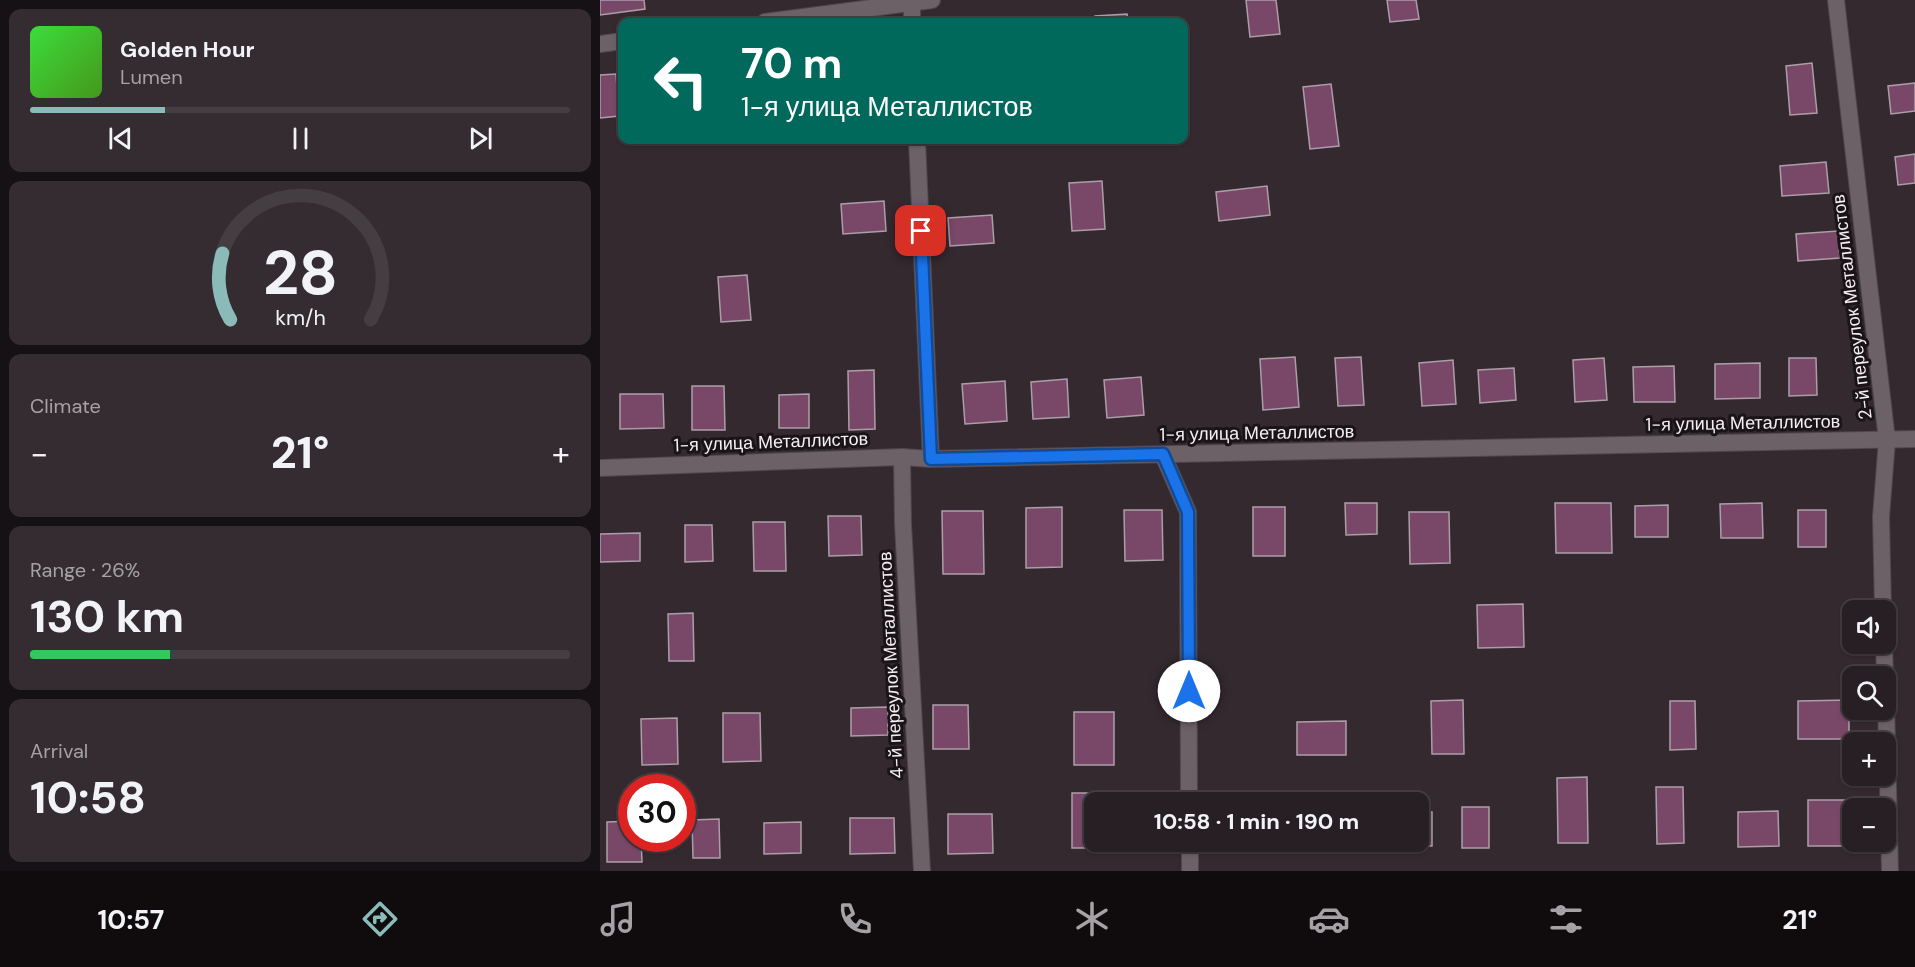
<!DOCTYPE html>
<html lang="en">
<head>
<meta charset="utf-8">
<style>
	:root { --surface:#281f24; --page:#342c31; --text:#f1f3f6; --muted:#a5a2a6; --line:#443d41; --accent:#8bbbb9 }
	body { margin:0; font-family:"DM Sans",sans-serif; background:var(--page); color:var(--text); height:100vh; display:flex; flex-direction:column; font-size:22px; white-space:nowrap }
	* { box-sizing:border-box; margin:0 }
	p { font-size:20px; color:var(--muted) }
	.icon { flex:none; width:33px; height:33px; fill:none; stroke:currentColor; stroke-width:2; stroke-linecap:round; stroke-linejoin:round }
	.map { position:relative; flex:1; overflow:hidden }
	.details { display:flex; flex-direction:column; gap:9px; padding:9px; background:#161114; width:600px }
	.details>* { flex:none }
	.hud { position:absolute; left:18px; top:18px; width:570px; height:126px; border-radius:12px; box-shadow:0 2px 4px #0004,0 0 0 2px var(--line); background:#00695c; color:#fff; overflow:hidden }
	.buttons { position:absolute; left:1242px; top:600px; display:grid; gap:12px }
	.buttons a { display:grid; place-items:center; width:54px; height:54px; border-radius:12px; background:var(--surface); box-shadow:0 2px 4px #0004,0 0 0 2px var(--line); font-size:30px }
	.speed { position:absolute; left:18px; top:774px; display:flex; gap:12px; font-size:30px; font-weight:700; text-align:center }
	.speed>* { display:grid; place-content:center; width:78px; height:78px; border-radius:50%; background:var(--surface); box-shadow:0 2px 4px #0004,0 0 0 2px var(--line); line-height:1 }
	.speed .limit { border:9px solid #d22; background:#fff; color:#111 }
	.pin { position:absolute; display:grid; place-items:center; width:51px; height:51px; color:#fff; margin:-26px; border-radius:12px; box-shadow:0 3px 9px #0006 }
	.me { position:absolute; width:66px; margin:-33px; rotate:0deg; stroke-linejoin:round; filter:drop-shadow(0 0 4px #0008) }
	.turn { display:flex; align-items:center; gap:21px; height:126px; padding:0 24px; font-size:27px }
	.turn .icon { width:78px; height:78px; stroke-width:2.5 }
	.turn b { display:block; font-size:42px; line-height:51px }
	.big { font-size:45px; font-weight:700; line-height:1.1 }
	.details .card { flex:1; display:flex; flex-direction:column; justify-content:center; gap:9px; min-width:0; padding:0 21px; border-radius:12px; background:var(--page) }
	.details .dial { align-items:center; gap:0 }
	.dial svg { height:156px; overflow:visible; fill:none; stroke:var(--line); stroke-width:7; stroke-linecap:round; text-anchor:middle }
	.dial text { fill:var(--text); stroke:none }
	.song { display:flex; align-items:center; gap:18px }
	.cover { width:72px; height:72px; border-radius:9px; background:linear-gradient(135deg,hsl(120 70% 55%),hsl(100 70% 35%)) }
	.played { height:6px; border-radius:3px; background:linear-gradient(90deg,var(--accent) 25%,var(--line) 25%) }
	.keys { display:flex; justify-content:space-around; direction:ltr }
	.heat { display:flex; justify-content:space-between; align-items:center; font-size:33px; direction:ltr }
	.charge { height:9px; border-radius:4px; background:linear-gradient(90deg,#34c759 26%,var(--line) 0) }
	.trip { position:absolute; left:484px; top:792px; width:345px; height:60px; border-radius:12px; background:var(--surface); box-shadow:0 2px 4px #0004,0 0 0 2px var(--line); font-weight:700; line-height:60px; text-align:center }
	.tabs { display:flex; height:96px; justify-content:space-around; align-items:center; background:#100c0e; color:var(--muted) }
	.tabs .icon { width:42px; height:42px }
	.tabs .selected { color:var(--accent) }
	.tabs b { font-size:27px; color:var(--text) }
	main { display:flex; flex:1; min-height:0 }
	.map>svg:first-child { display:block }
</style>
</head>
<body>
<main>
<section class="details">
<div class="card">
<div class="song"><i class="cover"></i><div><b>Golden Hour</b><p>Lumen</p></div></div>
<div class="played"></div>
<div class="keys"><svg class="icon" aria-label="previous" viewBox="0 0 24 24"><path d="M18 5L8 12l10 7zM5 5v14"/></svg><svg class="icon" aria-label="pause" viewBox="0 0 24 24"><path d="M8 5v14M16 5v14"/></svg><svg class="icon" aria-label="next" viewBox="0 0 24 24"><path d="M6 5l10 7-10 7zM19 5v14"/></svg></div>
</div>
<div class="card dial"><svg viewBox="0 0 100 80">
<path d="M14 69A42 42 0 1 1 86 69"/>
<path d="M14 69A42 42 0 0 1 10 35" stroke="#8bbbb9"/>
<text x="50" y="56" font-size="32" font-weight="700">28</text>
<text x="50" y="72" font-size="11">km/h</text>
</svg></div>
<div class="card"><p>Climate</p>
<div class="heat"><a>−</a><b class="big">21°</b><a>+</a></div>
</div>
<div class="card"><p>Range · 26%</p><b class="big">130 km</b><div class="charge"></div></div>
<div class="card"><p>Arrival</p><b class="big">10:58</b></div>
</section>
<div class="map">
<svg width="1315" height="871" viewBox="0 0 1315 871">
	<rect width="100%" height="100%" fill="#352930"/>
	<g fill="#794768" stroke="#ac9ea7" stroke-width="1.5">
		<polygon points="0,0 44,0 45,9 0,15"/>
		<polygon points="646,0 676,0 680,34 650,37"/>
		<polygon points="787,0 816,0 819,19 790,22"/>
		<polygon points="527,14 528,22 495,22 495,16"/>
		<polygon points="1212,63 1217,113 1190,115 1186,66"/>
		<polygon points="16,74 19,116 0,118 0,75"/>
		<polygon points="1315,83 1315,111 1291,114 1288,86"/>
		<polygon points="731,84 739,146 710,149 703,87"/>
		<polygon points="1315,154 1315,183 1298,185 1295,157"/>
		<polygon points="1226,162 1229,193 1182,196 1180,166"/>
		<polygon points="502,181 505,229 472,231 469,183"/>
		<polygon points="667,186 670,215 619,221 616,192"/>
		<polygon points="284,201 286,231 243,234 241,204"/>
		<polygon points="392,215 394,243 350,246 348,218"/>
		<polygon points="1238,231 1240,258 1198,261 1196,234"/>
		<polygon points="147,275 151,320 121,322 118,277"/>
		<polygon points="695,357 699,407 663,410 660,359"/>
		<polygon points="761,357 764,405 738,406 735,358"/>
		<polygon points="1004,358 1007,400 975,402 973,360"/>
		<polygon points="1189,358 1216,358 1217,395 1189,396"/>
		<polygon points="853,360 856,404 822,406 819,363"/>
		<polygon points="1160,363 1160,398 1115,399 1115,364"/>
		<polygon points="1074,366 1075,402 1034,402 1033,367"/>
		<polygon points="914,368 916,400 880,403 878,370"/>
		<polygon points="274,370 275,429 249,430 248,371"/>
		<polygon points="541,377 544,415 507,418 504,380"/>
		<polygon points="467,379 469,417 433,419 431,382"/>
		<polygon points="405,381 407,421 365,424 362,384"/>
		<polygon points="92,386 124,386 125,430 92,430"/>
		<polygon points="20,394 63,394 64,428 20,429"/>
		<polygon points="209,394 209,428 179,428 179,395"/>
		<polygon points="745,503 777,503 777,534 746,535"/>
		<polygon points="955,503 1011,503 1012,553 956,553"/>
		<polygon points="1162,503 1163,538 1121,538 1120,504"/>
		<polygon points="1068,505 1068,537 1035,537 1035,506"/>
		<polygon points="462,507 462,567 426,568 426,508"/>
		<rect x="653" y="507" width="32" height="49"/>
		<polygon points="524,510 562,510 563,560 525,561"/>
		<rect x="1198" y="510" width="28" height="37"/>
		<polygon points="342,511 383,511 384,574 343,574"/>
		<polygon points="809,512 849,512 850,563 810,564"/>
		<polygon points="228,516 261,516 262,555 229,556"/>
		<polygon points="153,522 185,522 186,571 154,571"/>
		<polygon points="85,525 112,525 113,561 85,562"/>
		<polygon points="40,533 40,561 0,562 0,534"/>
		<polygon points="923,604 924,647 878,648 877,605"/>
		<polygon points="93,613 94,661 69,661 68,614"/>
		<polygon points="863,700 864,754 832,754 831,701"/>
		<polygon points="1249,700 1249,739 1198,739 1198,701"/>
		<polygon points="1070,701 1095,701 1096,749 1070,750"/>
		<polygon points="333,705 368,705 369,749 333,749"/>
		<polygon points="288,707 288,735 251,736 251,708"/>
		<rect x="474" y="712" width="40" height="53"/>
		<polygon points="123,713 160,713 161,761 123,762"/>
		<polygon points="77,718 78,764 42,765 41,719"/>
		<polygon points="746,721 746,755 697,755 697,722"/>
		<polygon points="987,777 988,843 958,843 957,778"/>
		<polygon points="1056,787 1083,787 1084,843 1057,844"/>
		<polygon points="472,793 518,793 518,802 495,802 495,842 519,842 519,848 472,848"/>
		<rect x="1208" y="800" width="42" height="46"/>
		<rect x="862" y="807" width="27" height="41"/>
		<polygon points="1178,811 1179,846 1138,847 1138,812"/>
		<polygon points="819,812 832,812 832,846 795,846 795,842 819,842"/>
		<polygon points="348,814 392,814 393,853 348,854"/>
		<polygon points="250,818 294,818 295,853 250,854"/>
		<polygon points="119,819 120,858 93,858 92,820"/>
		<polygon points="32,821 32,838 41,838 42,862 7,862 7,822"/>
		<polygon points="201,822 201,853 164,854 164,823"/>
		<rect x="719" y="842" width="38" height="8"/>
	</g>
	<g fill="none" stroke-linecap="round" stroke-linejoin="round">
		<defs>
			<g id="minor">
				<polyline points="1236,0 1287,440 1281,517 1283,610"/>
				<polyline points="312,3 312,22"/>
				<polyline points="165,22 332,0"/>
				<polyline points="0,44 22,41"/>
				<polyline points="317,140 331,459"/>
				<polyline points="563,455 588,512 589,802"/>
				<polyline points="302,457 303,524 322,871"/>
				<polyline points="0,468 302,457 331,459 1315,439"/>
				<polyline points="1284,644 1285,676"/>
				<polyline points="1286,702 1290,871"/>
				<polyline points="590,842 590,871"/>
			</g>
		</defs>
		<use href="#minor" stroke="#50474d" stroke-width="18"/>
		<use href="#minor" stroke="#6d6168" stroke-width="16"/>
	</g>
	<g fill="none" stroke-linecap="round" stroke-linejoin="round">
		<defs>
			<polyline id="route" points="321,231 331,459 563,454 588,512 589,691"/>
		</defs>
		<use href="#route" stroke="#114b97" stroke-width="15"/>
		<use href="#route" stroke="#1a73e8" stroke-width="10"/>
	</g>
	<g text-anchor="middle" stroke-width="6" stroke-linejoin="round" paint-order="stroke">
		<g font-size="18" fill="#f6eef3" stroke="#191417">
			<text transform="translate(1252 307) rotate(-97)" y="6">2-й переулок Металлистов</text>
			<text transform="translate(1143 423) rotate(-1)" y="6">1-я улица Металлистов</text>
			<text transform="translate(657 433) rotate(-1)" y="6">1-я улица Металлистов</text>
			<text transform="translate(171 442) rotate(-2)" y="6">1-я улица Металлистов</text>
			<text transform="translate(291 665) rotate(-93)" y="6">4-й переулок Металлистов</text>
		</g>
	</g>
</svg>
<div class="buttons">
<a><svg class="icon" aria-label="sound" viewBox="0 0 24 24"><path d="M4 9h4l5-4v14l-5-4H4zM17 9q2 3 0 6"/></svg></a>
<a><svg class="icon" aria-label="search" viewBox="0 0 24 24"><circle cx="10" cy="10" r="6"/><path d="M15 15l6 6"/></svg></a>
<a>+</a>
<a>−</a>
</div>
<div class="speed"><div class="limit">30</div></div>
<div class="pin" style="left:321px;top:231px;background:#d93025"><svg class="icon" aria-label="arrive" viewBox="0 0 24 24"><path d="M6 21V4h12l-3 4 3 4H6"/></svg></div>
<svg class="me" style="left:589px;top:691px" viewBox="-20 -20 40 40"><circle r="19" fill="#fff"/><path d="M0-13L10 11 0 6-10 11z" fill="#1a73e8"/></svg>
<div class="trip">10:58 · 1 min · 190 m</div>
<div class="hud">
<div class="turn"><svg class="icon" aria-label="left" viewBox="0 0 24 24"><path d="M17 20v-9H6M10 6l-5 5 5 5"/></svg><div><b>70 m</b>1-я улица Металлистов</div></div>
</div>
</div>
</main>
<nav class="tabs">
<b>10:57</b>
<svg class="icon selected" aria-label="directions" viewBox="0 0 24 24"><path d="M12 3l9 9-9 9-9-9zM9 14v-3h6M13 9l2 2-2 2"/></svg>
<svg class="icon" aria-label="music" viewBox="0 0 24 24"><path d="M9 18V5l10-2v13"/><circle cx="6" cy="18" r="3"/><circle cx="16" cy="16" r="3"/></svg>
<svg class="icon" aria-label="phone" viewBox="0 0 24 24"><path d="M5 4h4l2 5-3 2q2 4 5 5l2-3 5 2v4C11 20 4 13 5 4z"/></svg>
<svg class="icon" aria-label="climate" viewBox="0 0 24 24"><path d="M12 3v18M4 7l16 10M4 17L20 7"/></svg>
<svg class="icon" aria-label="car" viewBox="0 0 24 24"><path d="M5 17H2v-5l4-1 3-4h7l3 4 3 1v5h-3M9 17h6M6 11h13"/><circle cx="7" cy="17" r="2"/><circle cx="17" cy="17" r="2"/></svg>
<svg class="icon" aria-label="filters" viewBox="0 0 24 24"><path d="M4 7h16M4 17h16"/><circle cx="9" cy="7" r="2"/><circle cx="15" cy="17" r="2"/></svg>
<b>21°</b>
</nav>
</body>
</html>
